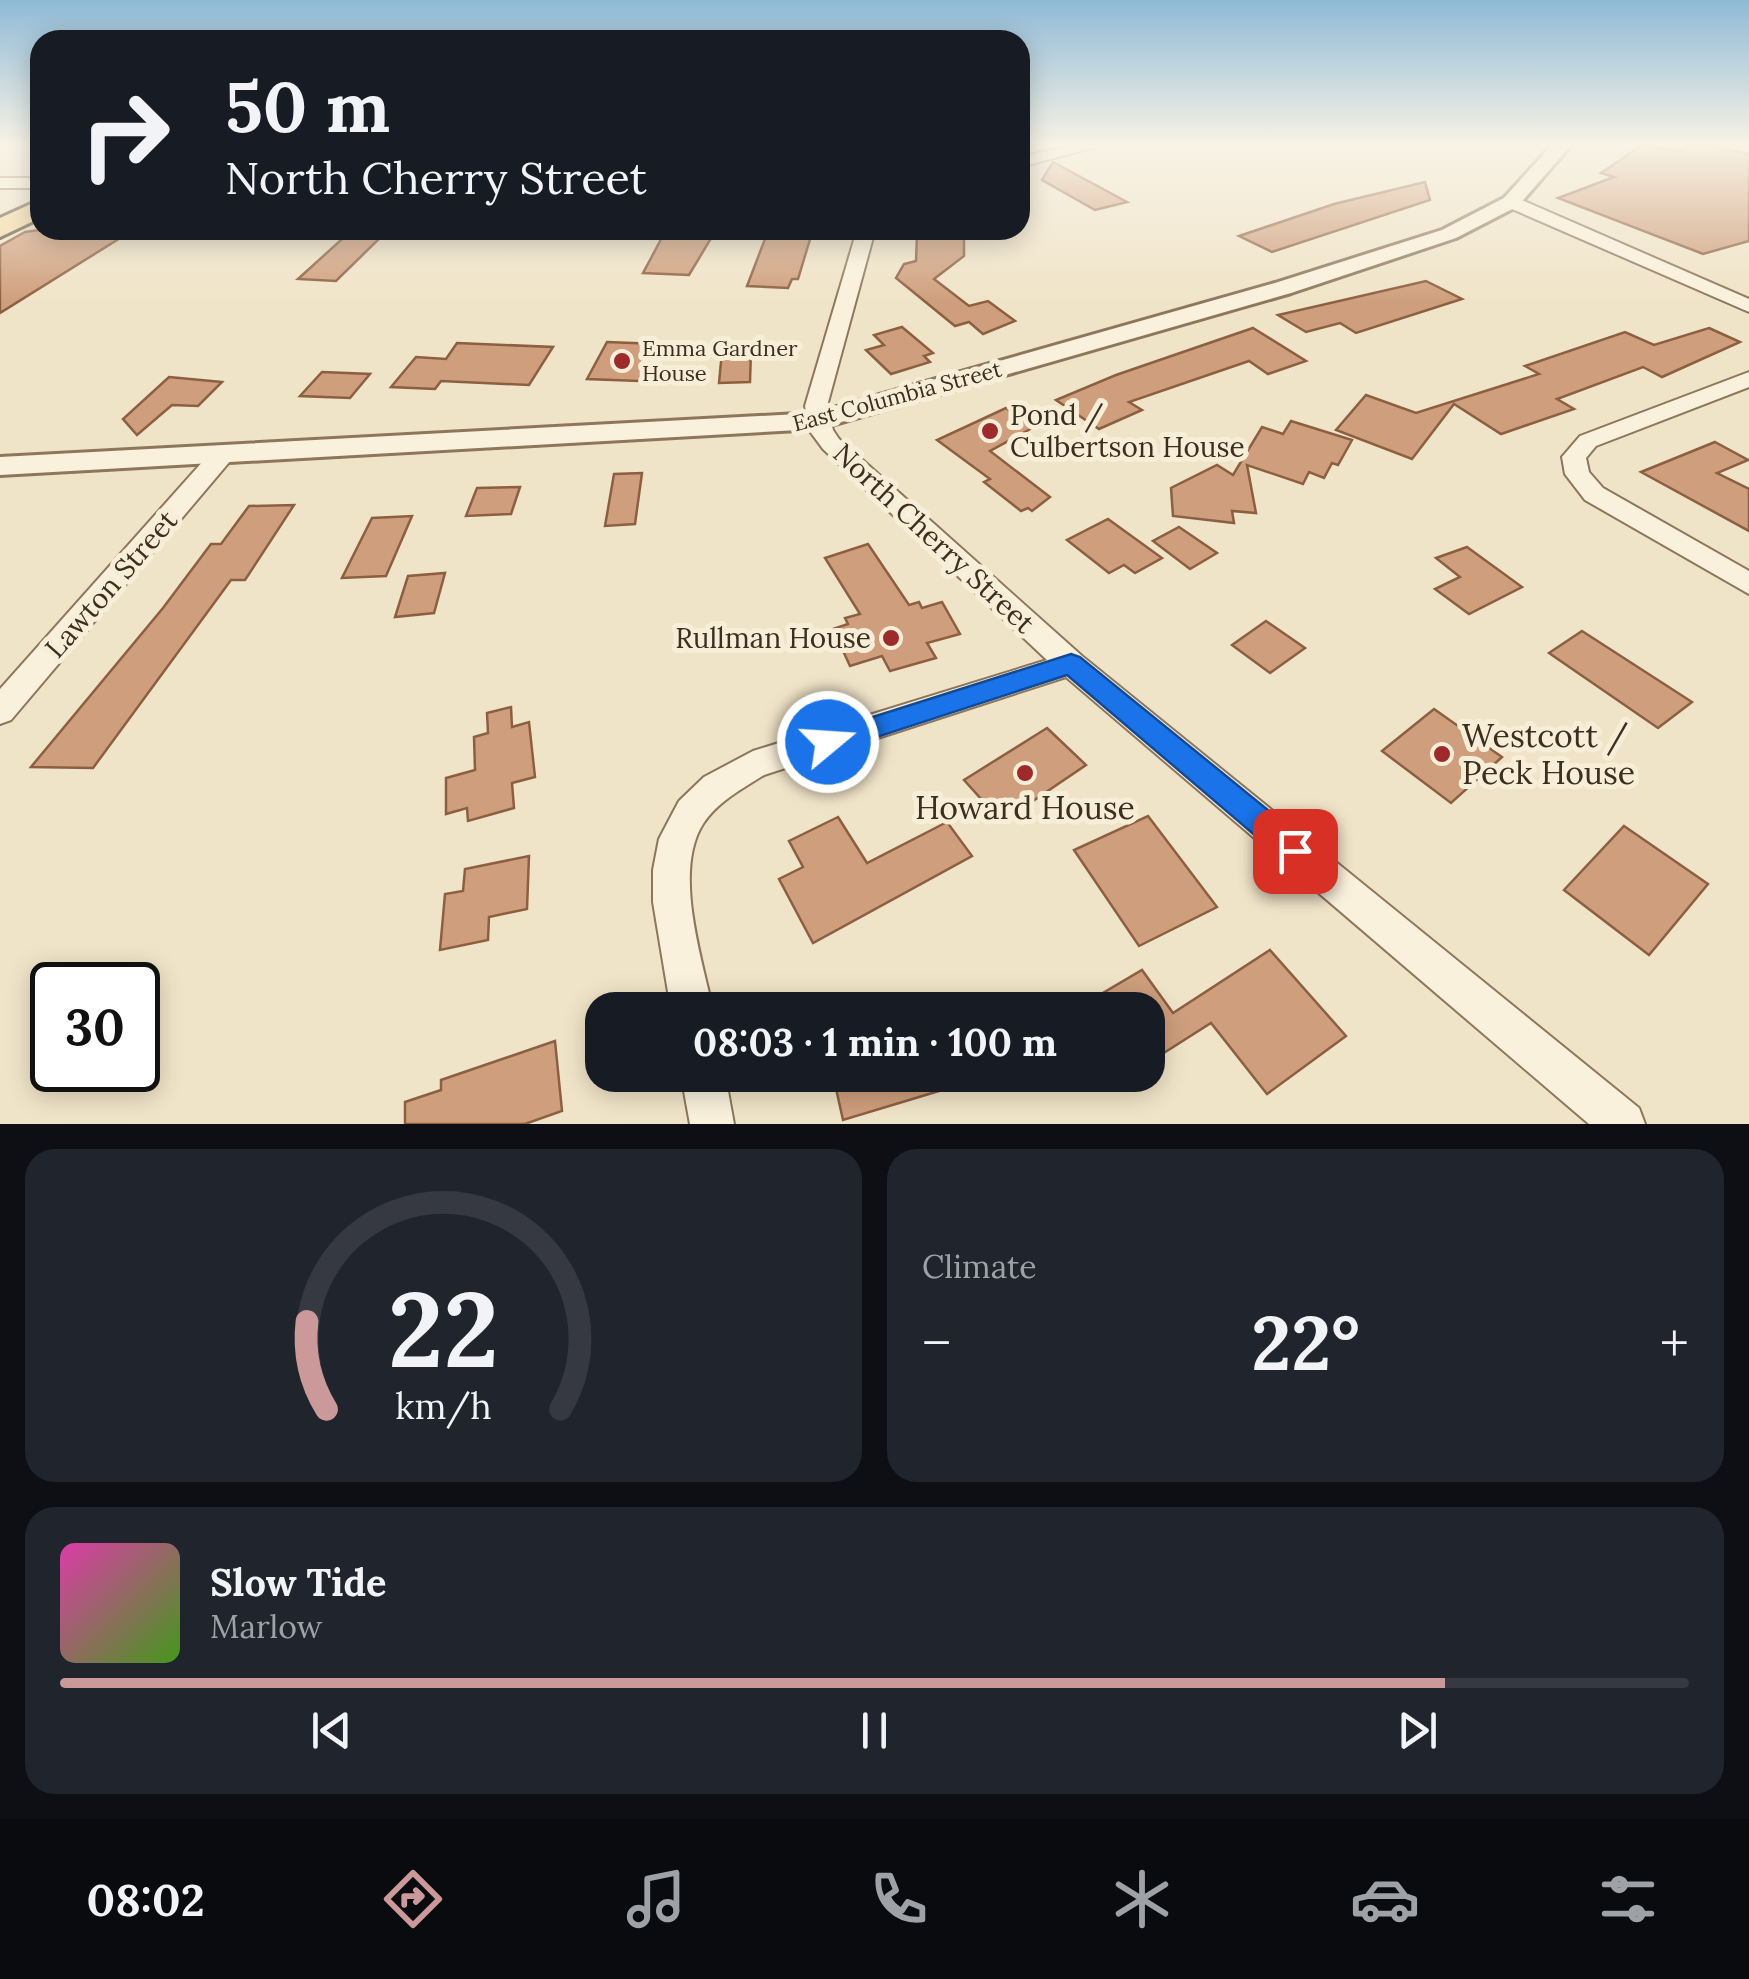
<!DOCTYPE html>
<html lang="en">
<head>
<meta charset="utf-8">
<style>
	:root { --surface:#171b24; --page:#20242c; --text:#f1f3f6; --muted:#9ea1a6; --line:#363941; --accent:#cc999b }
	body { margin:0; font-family:Lora,serif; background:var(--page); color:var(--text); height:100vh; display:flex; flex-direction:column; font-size:38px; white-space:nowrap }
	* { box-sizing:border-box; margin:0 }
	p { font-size:32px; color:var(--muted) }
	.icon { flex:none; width:55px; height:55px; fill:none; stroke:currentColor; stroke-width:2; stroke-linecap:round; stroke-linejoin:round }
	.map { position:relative; height:1124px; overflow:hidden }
	.side { display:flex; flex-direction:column; gap:25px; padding:25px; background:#0d0f14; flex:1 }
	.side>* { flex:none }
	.hud { position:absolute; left:30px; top:30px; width:1000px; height:210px; border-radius:30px; box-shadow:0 5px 25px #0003; background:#171b24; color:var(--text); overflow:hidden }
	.speed { position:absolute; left:30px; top:962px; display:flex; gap:20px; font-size:50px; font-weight:700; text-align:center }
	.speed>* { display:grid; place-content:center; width:130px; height:130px; border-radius:50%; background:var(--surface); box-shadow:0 5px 25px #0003; line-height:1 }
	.speed .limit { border:5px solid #111; border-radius:15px; background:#fff; color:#111 }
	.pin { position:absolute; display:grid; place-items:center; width:85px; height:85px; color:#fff; margin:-42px; border-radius:20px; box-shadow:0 5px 15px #0006 }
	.me { position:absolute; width:110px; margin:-55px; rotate:72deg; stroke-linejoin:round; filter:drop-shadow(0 0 8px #0008) }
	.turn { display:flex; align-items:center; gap:35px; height:210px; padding:0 30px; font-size:45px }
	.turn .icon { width:130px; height:130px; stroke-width:2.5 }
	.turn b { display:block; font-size:70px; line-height:85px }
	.big { font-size:75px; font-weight:700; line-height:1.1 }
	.side .widget { flex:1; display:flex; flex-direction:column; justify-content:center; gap:15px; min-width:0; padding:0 35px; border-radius:30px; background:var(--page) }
	.side .dial { align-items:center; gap:0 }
	.dial svg { height:260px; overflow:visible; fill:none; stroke:var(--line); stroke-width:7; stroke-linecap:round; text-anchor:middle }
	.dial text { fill:var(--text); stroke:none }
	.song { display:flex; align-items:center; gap:30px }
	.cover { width:120px; height:120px; border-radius:15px; background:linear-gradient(135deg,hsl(320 70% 55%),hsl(100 70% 35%)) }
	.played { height:10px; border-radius:5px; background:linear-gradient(90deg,var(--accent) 85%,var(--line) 85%) }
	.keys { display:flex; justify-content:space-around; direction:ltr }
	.heat { display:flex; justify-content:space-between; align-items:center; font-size:55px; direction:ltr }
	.side .tiles { flex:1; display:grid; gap:25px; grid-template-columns:1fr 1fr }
	.widget:last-child { grid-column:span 2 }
	.trip { position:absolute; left:585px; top:992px; width:580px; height:100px; border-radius:30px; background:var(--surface); box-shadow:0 5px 25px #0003; font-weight:700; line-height:100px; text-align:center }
	.tab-bar { display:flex; height:160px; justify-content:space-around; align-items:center; background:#090b0e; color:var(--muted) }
	.tab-bar .icon { width:70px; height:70px }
	.tab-bar .active { color:var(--accent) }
	.tab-bar b { font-size:45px; color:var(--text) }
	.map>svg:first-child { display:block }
</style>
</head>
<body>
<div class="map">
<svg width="1749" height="1124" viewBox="0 0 1749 1124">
	<rect width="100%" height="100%" fill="#f0e4c8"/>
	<g fill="#cf9f7d" stroke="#8d5f41" stroke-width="2.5">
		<polygon points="1642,145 1680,151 1686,145 1709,145 1749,154 1749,241 1703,254 1558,198 1614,177 1601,173"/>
		<polygon points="1053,162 1127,202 1095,210 1042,180"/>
		<polygon points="1425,182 1430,200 1272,252 1239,236 1334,204"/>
		<polygon points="39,230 133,230 0,313 0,246 25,232"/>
		<polygon points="352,230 388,230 336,281 298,279"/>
		<polygon points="666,230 716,230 689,275 643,273"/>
		<polygon points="808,230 807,236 811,236 798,279 792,279 788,288 747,286 768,231"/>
		<polygon points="924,230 964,230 964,256 934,279 969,306 988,301 1015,321 983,334 969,322 955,326 896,278 904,264 916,261 917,234 924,234"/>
		<polygon points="1426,281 1462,299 1356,333 1340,323 1306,332 1278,315"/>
		<polygon points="902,327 933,353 924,356 930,362 891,374 866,350 884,345 874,335"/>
		<polygon points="1253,328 1306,361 1268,374 1249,361 1129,402 1142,410 1099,429 1056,400 1116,375"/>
		<polygon points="1709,328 1740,342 1662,377 1643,367 1557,399 1574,409 1501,434 1454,404 1412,459 1336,430 1366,395 1416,413 1539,374 1525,366 1625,332 1654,345"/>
		<polygon points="607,342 657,344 639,381 587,379"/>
		<polygon points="457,343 553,347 529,385 441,381 435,389 391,387 416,357 446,359"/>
		<polygon points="751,351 750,382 719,383 722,352"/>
		<polygon points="322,372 370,374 350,398 300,396"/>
		<polygon points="169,377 222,382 198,406 172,405 137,435 123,419"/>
		<polygon points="1006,408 1034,427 990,451 1050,497 1032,511 1028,508 1021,511 984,482 990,479 937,440"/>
		<polygon points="1291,421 1352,440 1338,465 1332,463 1324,478 1309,472 1303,484 1247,465 1256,513 1232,511 1234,523 1173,516 1171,488 1217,465 1233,475 1262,427 1283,434"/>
		<polygon points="1715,442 1748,460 1717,473 1749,489 1749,531 1641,472"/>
		<polygon points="642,473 635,524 605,526 614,474"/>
		<polygon points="520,487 511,514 466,516 477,488"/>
		<polygon points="294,505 245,580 231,580 93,768 31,767 163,608 211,544 221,544 249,506"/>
		<polygon points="412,516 386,576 342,578 372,518"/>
		<polygon points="1108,519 1162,558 1135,573 1124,565 1109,573 1067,540"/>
		<polygon points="1179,527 1217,553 1190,569 1153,541"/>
		<polygon points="868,544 909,605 919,602 922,608 942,602 960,634 927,643 936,658 890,671 882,656 850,666 833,629 848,624 845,618 860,614 825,558"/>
		<polygon points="1467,547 1522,587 1469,614 1435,589 1460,577 1436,558"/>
		<polygon points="445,573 434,613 395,617 408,576"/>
		<polygon points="1266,621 1305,648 1270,673 1232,645"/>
		<polygon points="1582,631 1692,702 1658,728 1549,653"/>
		<polygon points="511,707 512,727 529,722 535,777 512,783 514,808 468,821 467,808 446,814 446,778 475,770 474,737 488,733 487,713"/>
		<polygon points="1434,709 1502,757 1451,803 1382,751"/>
		<polygon points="1047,728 1086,765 1002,822 964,780"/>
		<polygon points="1148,816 1217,907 1139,946 1074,850"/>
		<polygon points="838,817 867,863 947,822 972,856 813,943 779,879 803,867 789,841"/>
		<polygon points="1624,826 1708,884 1649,955 1564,890"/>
		<polygon points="529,856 527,909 489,917 488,940 440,950 445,894 463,891 465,869"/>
		<polygon points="1270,950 1346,1036 1267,1094 1211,1023 1148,1063 1148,1010 1074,1010 1142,970 1173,1013"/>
		<polygon points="555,1041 562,1111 525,1124 405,1124 405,1102 441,1090 441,1080"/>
		<polygon points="833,1075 971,1075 972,1081 843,1120"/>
	</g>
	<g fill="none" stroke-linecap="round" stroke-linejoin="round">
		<defs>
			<g id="minor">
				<polygon points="1076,145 1103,145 1020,167 1020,157"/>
				<rect x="0" y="178" width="40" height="10"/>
				<polygon points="1505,198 1517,198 1749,299 1749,312 1505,206"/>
				<path d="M857,230h18l-48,176 6,24 6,9 243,217 557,452 6,16h-56l-523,-447 -302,98c-22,14 -47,27 -61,49 -30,47 -1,135 10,186h-42l-18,-108v-32l6,-31 20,-38 25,-24 49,-26 294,-91 -224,-211 -14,-19 -4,-24z"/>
				<polygon points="1749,372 1749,387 1596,446 1586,458 1589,472 1603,488 1749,571 1749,594 1585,500 1565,474 1562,457 1580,436"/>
				<polygon points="222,448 231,450 234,455 231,460 11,720 0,724 0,689 213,450"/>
				<polygon points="681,1075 725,1075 734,1124 690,1124"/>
			</g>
			<polygon id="tertiary" points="1552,145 1571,145 1518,206 1456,238 1291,293 817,429 0,475 0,457 816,413 1275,283 1442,230 1504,198"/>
			<polygon id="primary" points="40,200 40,218 0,237 0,218"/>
		</defs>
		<use href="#minor" stroke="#8d765c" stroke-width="4"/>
		<use href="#tertiary" stroke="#8d765c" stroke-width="6"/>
		<use href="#primary" stroke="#5b4430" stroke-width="6"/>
		<use href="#minor" fill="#faf1dc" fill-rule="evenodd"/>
		<use href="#tertiary" fill="#faf1dc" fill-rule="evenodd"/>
		<use href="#primary" fill="#f3d9a0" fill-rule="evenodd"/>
	</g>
	<linearGradient id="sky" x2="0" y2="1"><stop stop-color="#8fbad6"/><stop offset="0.48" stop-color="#f8f3e6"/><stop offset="1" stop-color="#f8f3e6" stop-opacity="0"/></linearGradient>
	<rect width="1749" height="302" fill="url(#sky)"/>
	<polygon fill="#1a73e8" stroke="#114b97" stroke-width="2.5" points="1071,654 1080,657 1306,841 1310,851 1306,860 1295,864 1284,860 1067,675 828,753 819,749 815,742 819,734"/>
	<g fill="#9e2a2b" stroke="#f7eed8" stroke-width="4">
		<circle cx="622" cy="361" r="10"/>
		<circle cx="990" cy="431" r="10"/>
		<circle cx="891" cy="638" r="10"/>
		<circle cx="1442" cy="754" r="10"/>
		<circle cx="1025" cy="773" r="10"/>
	</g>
	<g text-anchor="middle" stroke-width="10" stroke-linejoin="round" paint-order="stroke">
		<g font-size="22" fill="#3d2e20" stroke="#f7eed8" text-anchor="start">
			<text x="642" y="356">Emma Gardner<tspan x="642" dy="25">House</tspan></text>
		</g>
		<g font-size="22" fill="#3d2e20" stroke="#f7eed8">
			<text transform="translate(897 396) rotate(-15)" y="8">East Columbia Street</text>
		</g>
		<g font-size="28" fill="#3d2e20" stroke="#f7eed8" text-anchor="start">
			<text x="1010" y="425">Pond /<tspan x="1010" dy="32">Culbertson House</tspan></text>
			<text x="871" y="648" text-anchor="end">Rullman House</text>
		</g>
		<g font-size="28" fill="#3d2e20" stroke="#f7eed8">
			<text transform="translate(934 538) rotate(43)" y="10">North Cherry Street</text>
			<text transform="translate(111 584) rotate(-49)" y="10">Lawton Street</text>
		</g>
		<g font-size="32" fill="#3d2e20" stroke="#f7eed8" text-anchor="start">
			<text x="1462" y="747">Westcott /<tspan x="1462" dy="37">Peck House</tspan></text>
			<text x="1025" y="819" text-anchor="middle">Howard House</text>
		</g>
	</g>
</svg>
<div class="speed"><div class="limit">30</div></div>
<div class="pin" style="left:1295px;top:851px;background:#d93025"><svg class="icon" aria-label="arrive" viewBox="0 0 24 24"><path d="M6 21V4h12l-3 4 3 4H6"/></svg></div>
<svg class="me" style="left:828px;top:742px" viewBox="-20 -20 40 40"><circle r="17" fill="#1a73e8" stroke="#fff" stroke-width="3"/><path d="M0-11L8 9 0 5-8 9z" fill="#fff"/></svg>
<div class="trip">08:03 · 1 min · 100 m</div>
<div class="hud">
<div class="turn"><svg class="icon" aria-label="right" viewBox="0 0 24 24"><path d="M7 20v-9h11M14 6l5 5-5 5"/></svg><div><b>50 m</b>North Cherry Street</div></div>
</div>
</div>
<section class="side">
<div class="tiles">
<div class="widget dial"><svg viewBox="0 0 100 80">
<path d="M14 69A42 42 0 1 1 86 69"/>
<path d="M14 69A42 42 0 0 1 8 42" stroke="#cc999b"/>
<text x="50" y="56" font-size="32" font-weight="700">22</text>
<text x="50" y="72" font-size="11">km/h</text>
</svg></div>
<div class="widget"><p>Climate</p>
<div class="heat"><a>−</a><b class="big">22°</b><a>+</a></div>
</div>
<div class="widget">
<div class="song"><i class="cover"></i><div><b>Slow Tide</b><p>Marlow</p></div></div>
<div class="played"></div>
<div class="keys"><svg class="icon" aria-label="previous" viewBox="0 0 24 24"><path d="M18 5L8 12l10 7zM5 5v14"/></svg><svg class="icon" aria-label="pause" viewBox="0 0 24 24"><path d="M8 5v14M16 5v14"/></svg><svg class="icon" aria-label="next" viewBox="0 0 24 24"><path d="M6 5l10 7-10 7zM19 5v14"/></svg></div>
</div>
</div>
</section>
<nav class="tab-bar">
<b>08:02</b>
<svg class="icon active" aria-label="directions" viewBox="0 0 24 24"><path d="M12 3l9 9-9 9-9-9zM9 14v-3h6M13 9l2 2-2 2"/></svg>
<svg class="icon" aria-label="music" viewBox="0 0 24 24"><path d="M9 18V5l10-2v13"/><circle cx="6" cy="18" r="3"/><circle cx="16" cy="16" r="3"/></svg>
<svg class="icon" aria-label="phone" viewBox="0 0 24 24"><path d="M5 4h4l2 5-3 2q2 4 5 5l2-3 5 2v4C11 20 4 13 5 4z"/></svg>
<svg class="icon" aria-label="climate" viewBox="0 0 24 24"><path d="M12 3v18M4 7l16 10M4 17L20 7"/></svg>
<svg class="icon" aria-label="car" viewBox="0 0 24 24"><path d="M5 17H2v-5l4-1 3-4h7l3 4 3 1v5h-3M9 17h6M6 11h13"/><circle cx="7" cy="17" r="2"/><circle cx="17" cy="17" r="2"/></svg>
<svg class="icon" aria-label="filters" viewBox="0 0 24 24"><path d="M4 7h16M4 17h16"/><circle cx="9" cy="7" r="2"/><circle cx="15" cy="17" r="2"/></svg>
</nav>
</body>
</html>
